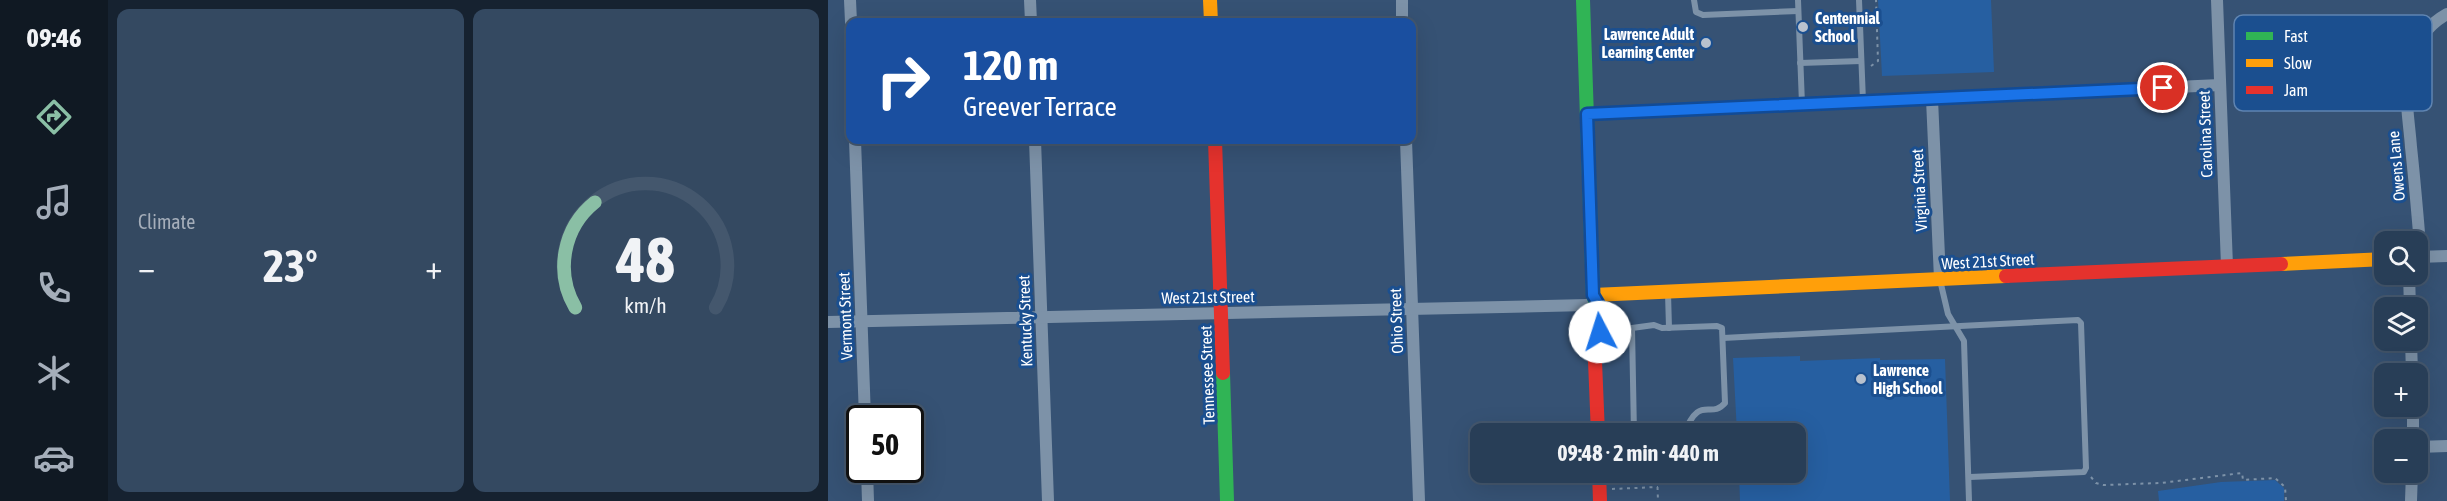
<!DOCTYPE html>
<html lang="en">
<head>
<meta charset="utf-8">
<style>
	:root { --surface:#283e57; --page:#344961; --text:#f1f3f6; --muted:#a5aeba; --line:#44576d; --accent:#8abfa5 }
	body { margin:0; font-family:"Asap Condensed",sans-serif; background:var(--page); color:var(--text); height:100vh; display:flex; flex-direction:column; font-size:22px; white-space:nowrap }
	* { box-sizing:border-box; margin:0 }
	p { font-size:20px; color:var(--muted) }
	.icon { flex:none; width:33px; height:33px; fill:none; stroke:currentColor; stroke-width:2; stroke-linecap:round; stroke-linejoin:round }
	.map { position:relative; flex:1; overflow:hidden }
	.drawer { display:flex; flex-direction:column; gap:9px; padding:9px; background:#162230; width:720px }
	.drawer>* { flex:none }
	.top-card { position:absolute; left:18px; top:18px; width:570px; height:126px; border-radius:12px; box-shadow:0 6px 24px #0002,0 0 0 2px var(--line); background:#1a4fa0; color:#fff; overflow:hidden }
	.tools { position:absolute; left:1546px; top:231px; display:grid; gap:12px }
	.tools a { display:grid; place-items:center; width:54px; height:54px; border-radius:12px; background:var(--surface); box-shadow:0 6px 24px #0002,0 0 0 2px var(--line); font-size:30px }
	.speed { position:absolute; left:18px; top:405px; display:flex; gap:12px; font-size:30px; font-weight:700; text-align:center }
	.speed>* { display:grid; place-content:center; width:78px; height:78px; border-radius:50%; background:var(--surface); box-shadow:0 6px 24px #0002,0 0 0 2px var(--line); line-height:1 }
	.speed .limit { border:3px solid #111; border-radius:9px; background:#fff; color:#111 }
	.pin { position:absolute; display:grid; place-items:center; width:51px; height:51px; color:#fff; margin:-26px; border:3px solid #fff; border-radius:50%; box-shadow:0 2px 6px #0007 }
	.me { position:absolute; width:66px; margin:-33px; rotate:355deg; stroke-linejoin:round; filter:drop-shadow(0 0 4px #0008) }
	.turn { display:flex; align-items:center; gap:21px; height:126px; padding:0 18px; font-size:27px }
	.turn .icon { width:78px; height:78px; stroke-width:2.5 }
	.turn b { display:block; font-size:42px; line-height:51px }
	.big { font-size:45px; font-weight:700; line-height:1.1 }
	.drawer .card { flex:1; display:flex; flex-direction:column; justify-content:center; gap:9px; min-width:0; padding:0 21px; border-radius:12px; background:var(--page) }
	.drawer .dial { align-items:center; gap:0 }
	.dial svg { height:156px; overflow:visible; fill:none; stroke:var(--line); stroke-width:7; stroke-linecap:round; text-anchor:middle }
	.dial text { fill:var(--text); stroke:none }
	.heat { display:flex; justify-content:space-between; align-items:center; font-size:33px; direction:ltr }
	.drawer .tiles { flex:1; display:grid; gap:9px; grid-template-columns:repeat(2,1fr) }
	.trip { position:absolute; left:642px; top:423px; width:336px; height:60px; border-radius:12px; background:var(--surface); box-shadow:0 6px 24px #0002,0 0 0 2px var(--line); font-weight:700; line-height:60px; text-align:center }
	main { display:flex; flex:1; min-height:0 }
	.tab-bar { display:flex; flex-direction:column; width:108px; justify-content:space-around; align-items:center; background:#101923; color:var(--muted) }
	.tab-bar .icon { width:42px; height:42px }
	.tab-bar .selected { color:var(--accent) }
	.tab-bar b { font-size:27px; color:var(--text) }
	.map>svg:first-child { display:block }
</style>
</head>
<body>
<main>
<nav class="tab-bar">
<b>09:46</b>
<svg class="icon selected" aria-label="directions" viewBox="0 0 24 24"><path d="M12 3l9 9-9 9-9-9zM9 14v-3h6M13 9l2 2-2 2"/></svg>
<svg class="icon" aria-label="music" viewBox="0 0 24 24"><path d="M9 18V5l10-2v13"/><circle cx="6" cy="18" r="3"/><circle cx="16" cy="16" r="3"/></svg>
<svg class="icon" aria-label="phone" viewBox="0 0 24 24"><path d="M5 4h4l2 5-3 2q2 4 5 5l2-3 5 2v4C11 20 4 13 5 4z"/></svg>
<svg class="icon" aria-label="climate" viewBox="0 0 24 24"><path d="M12 3v18M4 7l16 10M4 17L20 7"/></svg>
<svg class="icon" aria-label="car" viewBox="0 0 24 24"><path d="M5 17H2v-5l4-1 3-4h7l3 4 3 1v5h-3M9 17h6M6 11h13"/><circle cx="7" cy="17" r="2"/><circle cx="17" cy="17" r="2"/></svg>
</nav>
<section class="drawer">
<div class="tiles">
<div class="card"><p>Climate</p>
<div class="heat"><a>−</a><b class="big">23°</b><a>+</a></div>
</div>
<div class="card dial"><svg viewBox="0 0 100 80">
<path d="M14 69A42 42 0 1 1 86 69"/>
<path d="M14 69A42 42 0 0 1 24 15" stroke="#8abfa5"/>
<text x="50" y="56" font-size="32" font-weight="700">48</text>
<text x="50" y="72" font-size="11">km/h</text>
</svg></div>
</div>
</section>
<div class="map">
<svg width="1619" height="501" viewBox="0 0 1619 501">
	<rect width="100%" height="100%" fill="#365274"/>
	<g fill="#265fa1">
		<polygon points="1050,0 1163,0 1166,72 1054,76"/>
		<polygon points="972,356 972,361 1052,358 1052,360 1117,359 1122,501 912,501 911,473 968,472 968,434 909,433 905,358"/>
		<polygon points="1447,480 1456,488 1456,501 1331,501 1330,491 1393,482"/>
	</g>
	<g fill="none" stroke-linecap="round" stroke-linejoin="round">
		<g stroke="#7d92a8" stroke-width="2" stroke-dasharray="3 4.5" stroke-linecap="butt">
			<polyline points="1043,66 1050,61 1048,0"/>
			<polyline points="829,472 830,501"/>
			<polyline points="1263,477 1268,483 1275,485 1333,483 1414,473 1415,480 1447,478 1457,487 1458,501"/>
			<polyline points="784,489 830,487"/>
		</g>
		<g stroke="#7d92a8" stroke-width="6">
			<polyline points="866,0 868,12 875,15 970,11"/>
			<polyline points="970,0 974,104"/>
			<polyline points="1031,0 1035,101"/>
			<polyline points="972,63 1033,61"/>
			<polyline points="1112,280 1120,314 1136,341 1141,501"/>
			<polyline points="840,293 841,328"/>
			<polyline points="895,338 1250,320 1253,323 1258,468 1256,472 1142,477"/>
			<path d="M806,434l-2,-106 22,-3 8,3 55,-2 5,2 3,75c-15,17 -25,-10 -41,31"/>
		</g>
		<g stroke="#7d92a8" stroke-width="12">
			<polyline points="22,0 23,22"/>
			<polyline points="202,0 203,22"/>
			<polyline points="574,0 574,22"/>
			<polyline points="1389,0 1399,266"/>
			<polyline points="1104,99 1112,279"/>
			<polyline points="759,114 1392,85"/>
			<polyline points="27,140 37,418"/>
			<polyline points="207,140 220,501"/>
			<polyline points="578,140 591,501"/>
			<polyline points="1590,257 1619,256"/>
			<path d="M1593,257c-3,-37 -6,-73 -10,-110 -2,-29 -9,-59 0,-87 6,-20 18,-36 36,-46"/>
			<polyline points="1581,274 1582,308"/>
			<polyline points="0,322 760,305"/>
			<polyline points="1583,340 1584,374"/>
			<polyline points="1585,406 1585,440"/>
			<polyline points="1590,447 1619,446"/>
			<polyline points="39,470 40,501"/>
			<polyline points="1583,501 1584,472"/>
		</g>
		<g stroke="#30b455" stroke-width="14">
			<path d="M755,0l10,295c9,22 8,44 2,66"/>
			<polyline points="395,373 399,501"/>
		</g>
		<g stroke="#ff9f0a" stroke-width="14">
			<polyline points="382,0 383,22"/>
			<polyline points="1453,264 1557,259"/>
			<polyline points="765,295 1178,276"/>
		</g>
		<g stroke="#e5322d" stroke-width="14">
			<polyline points="387,140 395,373"/>
			<polyline points="1178,276 1453,264"/>
			<polyline points="764,351 767,361 770,434"/>
			<polyline points="771,472 772,501"/>
		</g>
	</g>
	<g fill="none" stroke-linecap="round" stroke-linejoin="round">
		<defs>
			<polyline id="route" points="772,332 771,305 765,295 759,114 1335,88"/>
		</defs>
		<use href="#route" stroke="#114b97" stroke-width="15"/>
		<use href="#route" stroke="#1a73e8" stroke-width="10"/>
	</g>
	<g fill="#b9c2ce" stroke="#1b4f8f" stroke-width="2">
		<circle cx="975" cy="27" r="6"/>
		<circle cx="878" cy="43" r="6"/>
		<circle cx="1033" cy="379" r="6"/>
	</g>
	<g text-anchor="middle" stroke-width="6" stroke-linejoin="round" paint-order="stroke">
		<g font-size="16" font-weight="bold" fill="#fff" stroke="#1b4f8f" text-anchor="start">
			<text x="987" y="24">Centennial<tspan x="987" dy="18">School</tspan></text>
			<text x="866" y="40" text-anchor="end">Lawrence Adult<tspan x="866" dy="18">Learning Center</tspan></text>
			<text x="1045" y="376">Lawrence<tspan x="1045" dy="18">High School</tspan></text>
		</g>
		<g font-size="16" fill="#fff" stroke="#1b4f8f">
			<text transform="translate(1377 134) rotate(-92)" y="6">Carolina Street</text>
			<text transform="translate(1568 166) rotate(-95)" y="6">Owens Lane</text>
			<text transform="translate(1091 190) rotate(-93)" y="6">Virginia Street</text>
			<text transform="translate(1160 261) rotate(-3)" y="6">West 21st Street</text>
			<text transform="translate(380 297) rotate(-1)" y="6">West 21st Street</text>
			<text transform="translate(17 316) rotate(-92)" y="6">Vermont Street</text>
			<text transform="translate(197 321) rotate(-92)" y="6">Kentucky Street</text>
			<text transform="translate(568 321) rotate(-92)" y="6">Ohio Street</text>
			<text transform="translate(379 375) rotate(-92)" y="6">Tennessee Street</text>
		</g>
	</g>
	<rect x="1406" y="15" width="198" height="96" rx="9" fill="#1b4f8f" stroke="#5f84b1" stroke-width="1.5"/>
	<rect x="1418" y="32" width="27" height="8" fill="#30b455"/>
	<rect x="1418" y="59" width="27" height="8" fill="#ff9f0a"/>
	<rect x="1418" y="86" width="27" height="8" fill="#e5322d"/>
	<g font-size="16" fill="#fff">
		<text x="1456" y="42">Fast</text>
		<text x="1456" y="69">Slow</text>
		<text x="1456" y="96">Jam</text>
	</g>
</svg>
<div class="tools">
<a><svg class="icon" aria-label="search" viewBox="0 0 24 24"><circle cx="10" cy="10" r="6"/><path d="M15 15l6 6"/></svg></a>
<a><svg class="icon" aria-label="layers" viewBox="0 0 24 24"><path d="M12 4l9 5-9 5-9-5zM3 14l9 5 9-5"/></svg></a>
<a>+</a>
<a>−</a>
</div>
<div class="speed"><div class="limit">50</div></div>
<div class="pin" style="left:1335px;top:88px;background:#d93025"><svg class="icon" aria-label="arrive" viewBox="0 0 24 24"><path d="M6 21V4h12l-3 4 3 4H6"/></svg></div>
<svg class="me" style="left:772px;top:332px" viewBox="-20 -20 40 40"><circle r="19" fill="#fff"/><path d="M0-13L10 11 0 6-10 11z" fill="#1a73e8"/></svg>
<div class="trip">09:48 · 2 min · 440 m</div>
<div class="top-card">
<div class="turn"><svg class="icon" aria-label="right" viewBox="0 0 24 24"><path d="M7 20v-9h11M14 6l5 5-5 5"/></svg><div><b>120 m</b>Greever Terrace</div></div>
</div>
</div>
</main>
</body>
</html>
